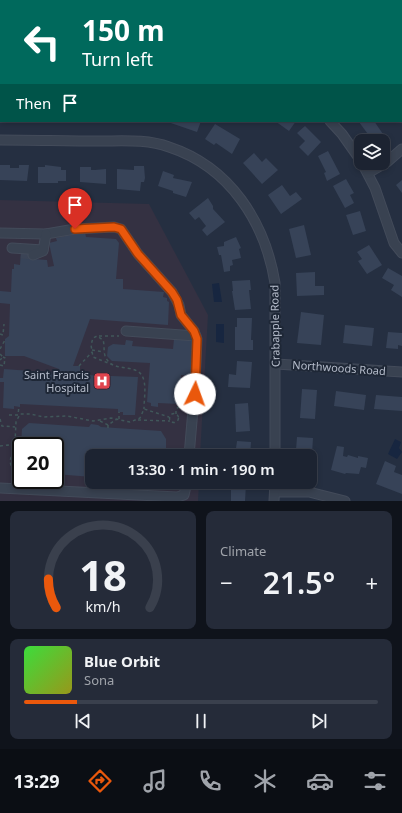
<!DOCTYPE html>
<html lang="en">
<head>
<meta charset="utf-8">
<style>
	:root { --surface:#1c2331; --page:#252b39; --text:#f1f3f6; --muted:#a0a4ab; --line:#3a404d; --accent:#ea580c }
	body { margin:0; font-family:"Noto Sans",sans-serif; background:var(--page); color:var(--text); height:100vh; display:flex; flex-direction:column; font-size:15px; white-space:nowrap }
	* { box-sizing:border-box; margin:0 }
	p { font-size:13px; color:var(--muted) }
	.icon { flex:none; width:22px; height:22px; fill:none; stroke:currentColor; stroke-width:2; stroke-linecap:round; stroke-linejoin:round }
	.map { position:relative; height:501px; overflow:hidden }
	.drawer { display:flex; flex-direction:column; gap:10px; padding:10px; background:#0f131b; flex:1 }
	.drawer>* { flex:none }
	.banner { position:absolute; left:0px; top:0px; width:402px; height:122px; box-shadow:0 2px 6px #0003,0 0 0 1px var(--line); background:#00695c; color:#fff; overflow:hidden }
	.buttons { position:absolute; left:354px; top:134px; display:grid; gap:8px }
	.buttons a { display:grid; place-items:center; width:36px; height:36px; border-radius:8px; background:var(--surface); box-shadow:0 2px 6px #0003,0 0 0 1px var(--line); font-size:20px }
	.speed { position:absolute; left:12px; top:437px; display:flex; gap:8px; font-size:20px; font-weight:700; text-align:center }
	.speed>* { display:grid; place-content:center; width:52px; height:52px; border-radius:50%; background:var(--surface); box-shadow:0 2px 6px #0003,0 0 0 1px var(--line); line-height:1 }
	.speed .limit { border:2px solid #111; border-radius:6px; background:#fff; color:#111 }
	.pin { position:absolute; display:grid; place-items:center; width:34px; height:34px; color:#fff; margin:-41px -17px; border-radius:50% 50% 50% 0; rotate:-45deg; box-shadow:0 0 4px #0007 }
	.pin .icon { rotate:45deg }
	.me { position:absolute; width:44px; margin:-22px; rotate:3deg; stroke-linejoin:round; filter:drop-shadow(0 0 3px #0008) }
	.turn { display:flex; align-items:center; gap:14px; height:84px; padding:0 16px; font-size:18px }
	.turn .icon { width:52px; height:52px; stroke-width:2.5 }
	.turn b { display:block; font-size:28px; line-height:34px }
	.then { display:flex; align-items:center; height:38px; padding:0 16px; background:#0003; gap:8px; font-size:15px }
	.big { font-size:30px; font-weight:600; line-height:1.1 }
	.drawer .widget { flex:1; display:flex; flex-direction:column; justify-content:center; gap:6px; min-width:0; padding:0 14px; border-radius:8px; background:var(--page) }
	.drawer .dial { align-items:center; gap:0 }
	.dial svg { height:104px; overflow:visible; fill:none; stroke:var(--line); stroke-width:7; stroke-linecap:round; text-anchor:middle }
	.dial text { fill:var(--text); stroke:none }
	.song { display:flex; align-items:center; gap:12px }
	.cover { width:48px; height:48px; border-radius:6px; background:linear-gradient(135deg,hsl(120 70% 55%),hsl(60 70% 35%)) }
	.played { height:4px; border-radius:2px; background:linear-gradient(90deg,var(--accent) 15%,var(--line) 15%) }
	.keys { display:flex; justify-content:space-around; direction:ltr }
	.heat { display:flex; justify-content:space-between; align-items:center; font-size:22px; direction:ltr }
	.drawer .tiles { flex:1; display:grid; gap:10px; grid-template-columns:1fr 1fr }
	.widget:last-child { grid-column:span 2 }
	.trip { position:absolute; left:85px; top:449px; width:232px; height:40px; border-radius:8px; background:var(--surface); box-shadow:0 2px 6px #0003,0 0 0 1px var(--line); font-weight:600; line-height:40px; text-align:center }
	.dock { display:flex; height:64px; justify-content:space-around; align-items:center; background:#0b0e14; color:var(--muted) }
	.dock .icon { width:28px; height:28px }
	.dock .on { color:var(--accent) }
	.dock b { font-size:18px; color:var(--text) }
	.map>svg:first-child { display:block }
</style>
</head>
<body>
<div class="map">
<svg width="402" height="501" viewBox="0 0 402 501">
	<rect width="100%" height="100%" fill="#252f41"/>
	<path fill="#343142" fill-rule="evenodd" d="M0,200l149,4 59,111 -8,141h-108v26h107l-1,19h-198zM21,446h34v34h-34z"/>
	<g fill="#172640">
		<polygon points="219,283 222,302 214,302 212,284"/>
		<polygon points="216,324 224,324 224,343 216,342"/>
		<polygon points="395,439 401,442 399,448 402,452 397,459 388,454"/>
	</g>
	<g fill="#374358">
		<polygon points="165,121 201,121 197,132"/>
		<polygon points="275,121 296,121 289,131"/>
		<polygon points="374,121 385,137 380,141 373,141 359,122"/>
		<polygon points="215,124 240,139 232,154 216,143 214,145 205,139"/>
		<polygon points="305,126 321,142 308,156 299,147 305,141 297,133"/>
		<polygon points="328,151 340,174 327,181 324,173 326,172 318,156"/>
		<polygon points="254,153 262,162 266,158 278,170 262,184 243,163"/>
		<polygon points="0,165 10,165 10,168 19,168 19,165 29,165 27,181 0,180"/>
		<polygon points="45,165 61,167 61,170 66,170 66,181 58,181 58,183 38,183 38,167 45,167"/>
		<polygon points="134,166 144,166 145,178 144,182 141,182 140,191 117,189 117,169 134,170"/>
		<polygon points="80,167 91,167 91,170 95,170 106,169 106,184 80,182"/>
		<polygon points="163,171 174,175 173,178 192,182 186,197 173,193 173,191 158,186"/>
		<polygon points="346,179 354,193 350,195 354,203 345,208 333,186"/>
		<polygon points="402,180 402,193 396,185"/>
		<polygon points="282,185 290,196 296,192 302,199 281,214 268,195"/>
		<polygon points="208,198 213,206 213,209 225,222 207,236 202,230 206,226 199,217 195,220 189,213"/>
		<polygon points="360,211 366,231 353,235 346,215"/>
		<polygon points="304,225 311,255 296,258 289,229"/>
		<polygon points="85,232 86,237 116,239 119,243 116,279 123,279 123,289 164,292 163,297 167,298 167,301 169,302 168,325 90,319 73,366 80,366 80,371 85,371 85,375 138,377 135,415 123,415 123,412 118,412 118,409 20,404 20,407 14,406 14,409 3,408 4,382 0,382 0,378 3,378 4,369 58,373 59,369 24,356 5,356 5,339 9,336 10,304 0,303 0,291 11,292 12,269 14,269 14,264 20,265 21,251 33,251 33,259 47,260 48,267 54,266 49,243 57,241 56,238"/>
		<polygon points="236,237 241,248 239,249 241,258 232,260 233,265 230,266 230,271 224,272 221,255 219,255 217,247 224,246 224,242"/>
		<polygon points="369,245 382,265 367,274 358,261 362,259 357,252"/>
		<polygon points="388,268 402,276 402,297 391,290 394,285 382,278"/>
		<polygon points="315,272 315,286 324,286 324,295 297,296 296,273"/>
		<polygon points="250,280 251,290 249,290 251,309 235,310 232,291 233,291 232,281"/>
		<polygon points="301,312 324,315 321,345 297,343"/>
		<polygon points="237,318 252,318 251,340 253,340 253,350 235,350 235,327 237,327"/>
		<polygon points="345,325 374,328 372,346 343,343"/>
		<polygon points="388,332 402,333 402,346 398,345 398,349 386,348"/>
		<polygon points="174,339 194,340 191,376 181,375 179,404 158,403 158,407 151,406 151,403 147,402 150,363 112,361 107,356 108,347 113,344 125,345 126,340 133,341 132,346 173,349"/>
		<polygon points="237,361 252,362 250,388 228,387 229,374 236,375"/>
		<polygon points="302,389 317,390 315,419 300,418"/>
		<polygon points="336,391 366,395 364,410 334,406"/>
		<polygon points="376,395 402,397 402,411 374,409"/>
		<polygon points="248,403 250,431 236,432 235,404"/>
		<polygon points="29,423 89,427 91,424 98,425 101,427 161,431 166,439 166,456 92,456 92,477 55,474 55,446 21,446 22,429"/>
		<polygon points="297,437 313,438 311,471 310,456 299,456 299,450 296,450"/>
		<polygon points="237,441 251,442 250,456 235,456"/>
		<polygon points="337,446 344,447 343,456 347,457 348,455 358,458 358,456 368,458 366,468 361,467 359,474 346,473 345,474 331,470"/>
		<polygon points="17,448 21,448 21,458 17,456"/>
		<polygon points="385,461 396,466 394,472 402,475 402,494 376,484"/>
		<polygon points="231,483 246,484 245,501 231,501"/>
	</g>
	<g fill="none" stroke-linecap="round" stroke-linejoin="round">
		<polyline stroke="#3b4456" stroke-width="9" stroke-dasharray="9 4.5" stroke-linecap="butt" points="21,254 33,255"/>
		<defs>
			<g id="minor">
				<polyline points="361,0 362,1"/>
				<polyline points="57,1 58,0"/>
				<polyline points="180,1 180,0"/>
				<polyline points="401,22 402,22"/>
				<polyline points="330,121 342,134 361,161"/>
				<path d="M0,140c33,0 67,1 100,1 23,0 47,-2 69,6 61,20 96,75 106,136v173"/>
				<polyline points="362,163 375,188 394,243 402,253"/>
				<polyline points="368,173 387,162 402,149"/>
				<polyline points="0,233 46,234 75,229 114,227 121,229 138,254 172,292 179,305 181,315 194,331 197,339 195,386 189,456"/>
				<polyline points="12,248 43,250"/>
				<polyline points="33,255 43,251 46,234"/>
				<polyline points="126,331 196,336"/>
				<polyline points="276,364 402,372"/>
				<polyline points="0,488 177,497 184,495 187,482"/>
				<polyline points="275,492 309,492 345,501"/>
				<polyline points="274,501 275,482"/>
			</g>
		</defs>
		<use href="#minor" stroke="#434b5a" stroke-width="11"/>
		<g stroke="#40575a" stroke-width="1.5" stroke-dasharray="3 3" stroke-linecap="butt">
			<polyline points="0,334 3,335 4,324"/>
			<polyline points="99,336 119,336"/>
			<polyline points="0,349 5,340"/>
			<polyline points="92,350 104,352"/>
			<polyline points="0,354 3,357 0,360"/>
			<polyline points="0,365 4,366 5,358 3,357"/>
			<path d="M113,365l-20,-8 -2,-12 2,-7 4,-2 6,4c2,6 0,13 3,18 8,16 34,3 38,23 2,8 0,19 0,28"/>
			<polyline points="79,366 92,352"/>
			<circle cx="174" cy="418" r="4.5"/>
			<polyline points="176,414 176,409 184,403"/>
			<polyline points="9,415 18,415 19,406"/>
			<polyline points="0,419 2,426 15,427"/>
			<polyline points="119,419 119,412"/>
			<polyline points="138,420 170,421"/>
			<polyline points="100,421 108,425"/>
			<polyline points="108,428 108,425 117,419"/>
			<polyline points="0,446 8,445 21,448"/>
			<polyline points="21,480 12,470 10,461 15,443 16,422 20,414 31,414 43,417 67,416 93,421 111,418 130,422 140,418 144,409 169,417"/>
		</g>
		<use href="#minor" stroke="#394251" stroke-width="9"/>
	</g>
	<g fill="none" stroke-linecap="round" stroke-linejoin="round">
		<defs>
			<polyline id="route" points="75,229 114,227 121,229 138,254 172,292 177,300 181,315 194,331 197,339 195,394"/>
		</defs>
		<use href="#route" stroke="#983908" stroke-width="10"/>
		<use href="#route" stroke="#ea580c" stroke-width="7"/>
	</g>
	<defs>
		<symbol id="hospital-square" viewBox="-11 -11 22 22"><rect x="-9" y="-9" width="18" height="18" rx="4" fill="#e0444e" stroke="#1e2736"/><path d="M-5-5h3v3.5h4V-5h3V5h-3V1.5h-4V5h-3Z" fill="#fff"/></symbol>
	</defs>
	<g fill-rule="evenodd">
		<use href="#hospital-square" x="92" y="371" width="20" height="20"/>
	</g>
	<g text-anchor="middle" stroke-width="4" stroke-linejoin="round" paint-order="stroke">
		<g font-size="11" fill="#b6bdcb" stroke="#1e2736">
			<text transform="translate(275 326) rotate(-91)" y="4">Crabapple Road</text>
			<text transform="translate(339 368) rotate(4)" y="4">Northwoods Road</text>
		</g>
		<g font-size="11" fill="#b6bdcb" stroke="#1e2736" text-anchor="end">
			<text x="89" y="379">Saint Francis<tspan x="89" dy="13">Hospital</tspan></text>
		</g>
	</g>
</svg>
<div class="buttons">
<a><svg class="icon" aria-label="layers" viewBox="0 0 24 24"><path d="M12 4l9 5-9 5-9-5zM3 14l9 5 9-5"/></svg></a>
</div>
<div class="speed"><div class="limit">20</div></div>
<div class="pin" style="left:75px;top:229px;background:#d93025"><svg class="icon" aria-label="arrive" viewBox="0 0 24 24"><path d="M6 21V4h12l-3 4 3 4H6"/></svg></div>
<svg class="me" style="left:195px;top:394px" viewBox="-20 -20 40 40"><circle r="19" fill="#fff"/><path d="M0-13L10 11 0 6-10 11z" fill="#ea580c"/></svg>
<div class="trip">13:30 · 1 min · 190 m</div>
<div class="banner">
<div class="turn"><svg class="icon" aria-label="left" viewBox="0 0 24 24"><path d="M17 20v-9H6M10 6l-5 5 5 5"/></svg><div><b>150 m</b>Turn left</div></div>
<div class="then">Then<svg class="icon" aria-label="arrive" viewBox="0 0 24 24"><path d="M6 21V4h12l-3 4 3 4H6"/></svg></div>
</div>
</div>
<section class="drawer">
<div class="tiles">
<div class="widget dial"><svg viewBox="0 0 100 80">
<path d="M14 69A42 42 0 1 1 86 69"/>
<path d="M14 69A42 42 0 0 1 8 47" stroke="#ea580c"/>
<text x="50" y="56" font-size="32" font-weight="700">18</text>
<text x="50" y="72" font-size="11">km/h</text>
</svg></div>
<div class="widget"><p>Climate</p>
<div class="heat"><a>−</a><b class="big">21.5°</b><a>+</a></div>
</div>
<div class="widget">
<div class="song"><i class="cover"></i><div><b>Blue Orbit</b><p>Sona</p></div></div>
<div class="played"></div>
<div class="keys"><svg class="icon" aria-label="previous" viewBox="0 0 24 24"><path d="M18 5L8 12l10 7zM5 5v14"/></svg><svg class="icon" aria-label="pause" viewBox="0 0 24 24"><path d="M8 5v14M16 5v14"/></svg><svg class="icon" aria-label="next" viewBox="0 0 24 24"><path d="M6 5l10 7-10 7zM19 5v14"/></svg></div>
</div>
</div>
</section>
<nav class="dock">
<b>13:29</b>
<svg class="icon on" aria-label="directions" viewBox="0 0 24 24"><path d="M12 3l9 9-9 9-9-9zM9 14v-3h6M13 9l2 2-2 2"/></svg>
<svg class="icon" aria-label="music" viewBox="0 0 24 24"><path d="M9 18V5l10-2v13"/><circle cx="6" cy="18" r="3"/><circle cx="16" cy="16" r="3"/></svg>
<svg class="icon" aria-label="phone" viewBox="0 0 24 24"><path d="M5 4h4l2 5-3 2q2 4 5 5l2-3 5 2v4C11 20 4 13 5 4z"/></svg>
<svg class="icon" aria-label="climate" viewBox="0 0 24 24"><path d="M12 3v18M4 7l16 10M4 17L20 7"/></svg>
<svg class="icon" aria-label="car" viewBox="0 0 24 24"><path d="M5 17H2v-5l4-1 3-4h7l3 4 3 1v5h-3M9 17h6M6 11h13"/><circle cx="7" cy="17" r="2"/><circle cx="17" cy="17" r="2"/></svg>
<svg class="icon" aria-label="filters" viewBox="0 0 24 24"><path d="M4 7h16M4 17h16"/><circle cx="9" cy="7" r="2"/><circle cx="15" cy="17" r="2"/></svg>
</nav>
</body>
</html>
